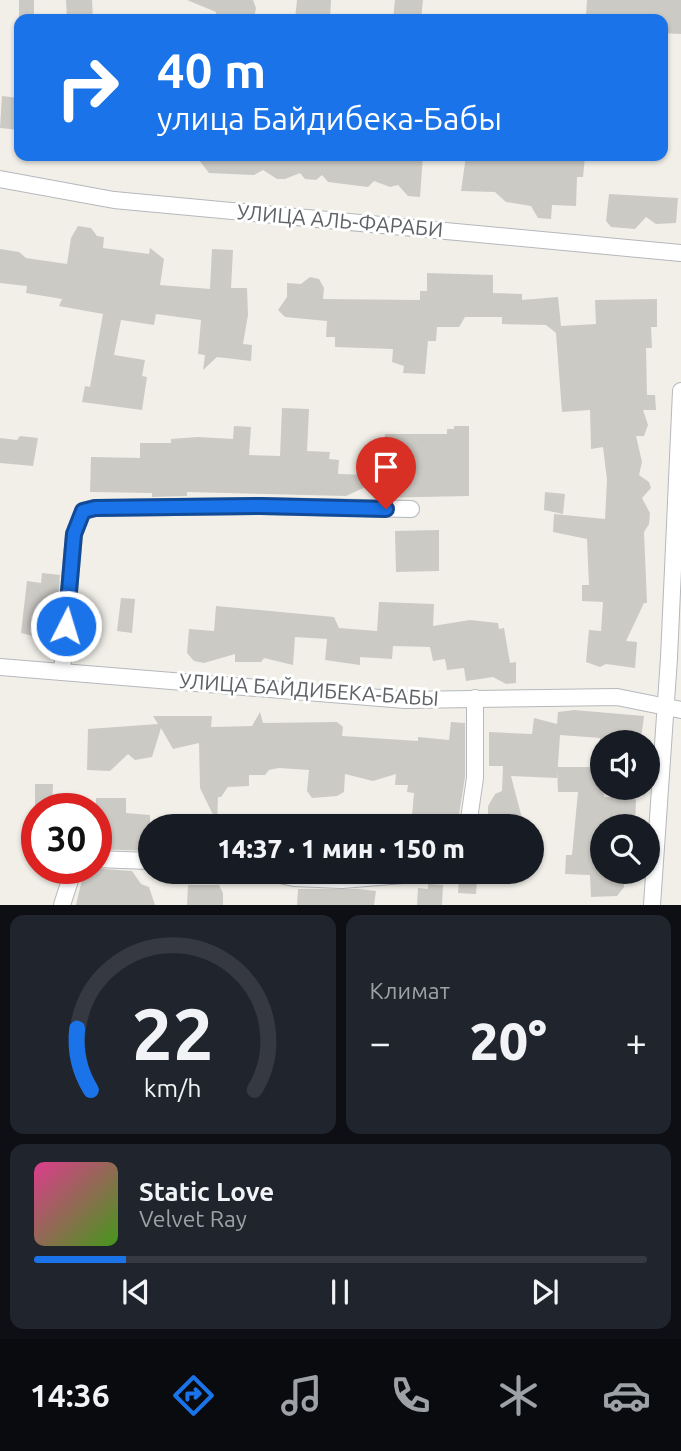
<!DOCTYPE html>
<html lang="ru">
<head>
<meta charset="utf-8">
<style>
	:root { --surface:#171b24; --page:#20242c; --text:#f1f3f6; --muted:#9ea1a6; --line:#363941; --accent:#1a73e8 }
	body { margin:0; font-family:Ubuntu,sans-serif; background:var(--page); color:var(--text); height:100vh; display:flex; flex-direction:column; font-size:26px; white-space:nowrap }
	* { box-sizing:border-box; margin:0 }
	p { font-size:23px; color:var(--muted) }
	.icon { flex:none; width:38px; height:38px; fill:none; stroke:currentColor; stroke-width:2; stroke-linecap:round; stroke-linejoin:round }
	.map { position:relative; height:905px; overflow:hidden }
	.sheet { display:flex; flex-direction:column; gap:10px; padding:10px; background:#0d0f14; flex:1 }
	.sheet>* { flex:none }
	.banner { position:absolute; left:14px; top:14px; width:654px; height:147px; border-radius:14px; box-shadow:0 2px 5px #0004; background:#1a73e8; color:#fff; overflow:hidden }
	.controls { position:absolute; left:590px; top:730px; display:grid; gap:14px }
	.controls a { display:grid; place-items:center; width:70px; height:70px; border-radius:50%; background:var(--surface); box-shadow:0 2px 5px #0004; font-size:35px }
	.speed { position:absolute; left:21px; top:793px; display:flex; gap:14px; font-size:35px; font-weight:700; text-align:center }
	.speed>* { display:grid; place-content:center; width:91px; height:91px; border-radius:50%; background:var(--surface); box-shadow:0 2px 5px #0004; line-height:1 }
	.speed .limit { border:10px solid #d22; background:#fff; color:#111 }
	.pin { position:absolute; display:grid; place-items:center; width:60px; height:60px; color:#fff; margin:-72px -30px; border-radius:50% 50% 50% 0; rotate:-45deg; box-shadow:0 0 7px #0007 }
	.pin .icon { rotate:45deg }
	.me { position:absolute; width:77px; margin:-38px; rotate:5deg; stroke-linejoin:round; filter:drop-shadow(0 0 5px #0008) }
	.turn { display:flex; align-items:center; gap:24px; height:147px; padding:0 28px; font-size:32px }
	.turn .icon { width:91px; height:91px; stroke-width:2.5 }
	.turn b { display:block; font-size:49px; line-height:60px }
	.big { font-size:52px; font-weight:800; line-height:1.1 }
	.sheet .widget { flex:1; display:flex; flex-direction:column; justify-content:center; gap:10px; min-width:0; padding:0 24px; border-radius:14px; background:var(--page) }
	.sheet .dial { align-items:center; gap:0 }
	.dial svg { height:182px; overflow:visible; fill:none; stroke:var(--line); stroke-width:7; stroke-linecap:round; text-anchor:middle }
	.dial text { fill:var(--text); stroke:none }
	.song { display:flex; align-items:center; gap:21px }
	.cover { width:84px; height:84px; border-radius:10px; background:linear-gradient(135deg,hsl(330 70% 55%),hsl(100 70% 35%)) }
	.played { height:7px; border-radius:4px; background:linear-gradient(90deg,var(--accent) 15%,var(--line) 15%) }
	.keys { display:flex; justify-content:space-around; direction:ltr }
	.heat { display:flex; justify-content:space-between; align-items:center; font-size:38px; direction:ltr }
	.sheet .tiles { flex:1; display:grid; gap:10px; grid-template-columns:1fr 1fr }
	.widget:last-child { grid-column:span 2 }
	.trip { position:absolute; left:138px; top:814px; width:406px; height:70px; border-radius:35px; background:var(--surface); box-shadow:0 2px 5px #0004; font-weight:800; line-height:70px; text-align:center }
	.menu { display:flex; height:112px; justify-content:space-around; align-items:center; background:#090b0e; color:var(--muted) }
	.menu .icon { width:49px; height:49px }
	.menu .selected { color:var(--accent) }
	.menu b { font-size:32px; color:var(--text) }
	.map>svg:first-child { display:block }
</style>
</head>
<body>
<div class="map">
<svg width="681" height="905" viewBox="0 0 681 905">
	<rect width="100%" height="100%" fill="#f1efe8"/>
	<g fill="#cccac5">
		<rect x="19" y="0" width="15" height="19"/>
		<polygon points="66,0 92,0 93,19 67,19"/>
		<polygon points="187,0 253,0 256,8 254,19 215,19 216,12"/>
		<polygon points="297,0 331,0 330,19 295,19"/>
		<polygon points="395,0 423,0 421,19 393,19"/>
		<polygon points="587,0 681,0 681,34 663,33 663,19 586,16"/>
		<polygon points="2,96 19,98 19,130 0,128"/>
		<polygon points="196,156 423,156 420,197 408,196 398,185 390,187 374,181 368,187 328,182 322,175 316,180 305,179 300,173 285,179 277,179 263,170 254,175 209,173"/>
		<polygon points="466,156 585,156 583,177 577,177 576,206 552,205 551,219 538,218 531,206 506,202 495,192 461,191"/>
		<polygon points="609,194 678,198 676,223 656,224 646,217 635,229 611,227 606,221"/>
		<polygon points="78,226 91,228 97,236 104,237 103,248 149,254 150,248 164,259 160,285 210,289 212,249 233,250 231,288 247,288 248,315 243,344 252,345 251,361 217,357 203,370 205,355 198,354 201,320 156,314 154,325 121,320 114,355 145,360 142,376 147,377 142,410 82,402 85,386 90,387 103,314 59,306 62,299 26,293 27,286 0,283 0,249 19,252 26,258 67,264 71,238"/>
		<polygon points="427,273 493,275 493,293 522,294 522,300 558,297 561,326 596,324 595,300 657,299 657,327 651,327 652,348 646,348 647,395 655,395 656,410 643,410 648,425 644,436 636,436 642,462 639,475 649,482 651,488 642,498 650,513 649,524 644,532 647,603 644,603 626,641 637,642 635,668 606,664 600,667 586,662 589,630 601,631 603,602 582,601 582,585 589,585 587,539 553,532 554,514 605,519 607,480 603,447 591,449 590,410 562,412 556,333 546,325 502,324 502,317 465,317 459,327 437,327 436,341 428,341 425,374 403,373 404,366 392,362 393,349 335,347 335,337 326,337 327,321 285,317 278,310 287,297 287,283 301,284 310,277 319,279 324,288 323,299 420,300 420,291 427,291"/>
		<polygon points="282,408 309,409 307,451 330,452 329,459 339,460 338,474 374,475 377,457 383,457 385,434 447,434 447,429 454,429 454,426 469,426 469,496 373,498 374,483 346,496 187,492 187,496 152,497 152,493 90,492 91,457 140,458 140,443 171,443 171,439 198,437 233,439 234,426 251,427 249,455 280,456"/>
		<polygon points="20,436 38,438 33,466 0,463 0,438 17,440"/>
		<polygon points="545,492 565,494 563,514 544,510"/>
		<polygon points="439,530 439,571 396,572 395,531"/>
		<polygon points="42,573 60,575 54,641 21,633 27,581 41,583"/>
		<polygon points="121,598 135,599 132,633 117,631"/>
		<polygon points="379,602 434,604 433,626 470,620 498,623 499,629 504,628 510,663 516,662 516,683 506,684 493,677 466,681 464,668 447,670 445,659 433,661 430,647 393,646 392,659 360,657 360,665 325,660 327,639 295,637 293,665 264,658 261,662 235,662 235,654 204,663 194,661 187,653 189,629 214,631 216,606 334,617 339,628 377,631"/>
		<polygon points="574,710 644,716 641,739 600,742 600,738 560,735 557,778 511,776 524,826 488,826 488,806 495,794 502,791 503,766 489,766 489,732 532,734 534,718 557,724 558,712"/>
		<polygon points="260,712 263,723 337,722 343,727 342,736 418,741 418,737 449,740 451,722 465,723 465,777 458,821 412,816 414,793 407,792 408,785 395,785 396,774 373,781 345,774 344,792 337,796 312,798 307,791 309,770 279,768 269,770 265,775 249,775 249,786 228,787 221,797 218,797 217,823 200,788 199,743 173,749 161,728 152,757 135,760 128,754 110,771 87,770 88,729 158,724 153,716 212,716 211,727 252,726"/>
		<polygon points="557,767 602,767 604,797 636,799 635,826 602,826 602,872 624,872 624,887 617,896 591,897 590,875 565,874 566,855 572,855 578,792 558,792"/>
		<polygon points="35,784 53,784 52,808 35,808"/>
		<polygon points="96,798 126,798 126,813 150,815 150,851 96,849"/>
		<polygon points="91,868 132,871 141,884 149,887 155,905 76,905 84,871"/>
		<polygon points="459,876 477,877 476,894 458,893"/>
		<polygon points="428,884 443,885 442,905 417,905 418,888 428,889"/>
		<polygon points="188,885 219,885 223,893 223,905 187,905"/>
		<polygon points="298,889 359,889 376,891 374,905 297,905"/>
	</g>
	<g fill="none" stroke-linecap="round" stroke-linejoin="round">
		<defs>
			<g id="minor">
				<polyline points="0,179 114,200 681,253"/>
				<polyline points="0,667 405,700 617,697 681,710"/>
				<polyline points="62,672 74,534 83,511 95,508 261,506 411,509"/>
				<polyline points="468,826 475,778 475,698"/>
				<polyline points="96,859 150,861"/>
				<polyline points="266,872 294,878 342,880 439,872"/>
				<polyline points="62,905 74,868"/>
				<polyline points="652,905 669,658 681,391"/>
			</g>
		</defs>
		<use href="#minor" stroke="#b5b8bc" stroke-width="18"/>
		<use href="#minor" stroke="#fff" stroke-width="16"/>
	</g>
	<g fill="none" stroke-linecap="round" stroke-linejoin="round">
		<defs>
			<polyline id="route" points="66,626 74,534 83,511 95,508 261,506 386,509"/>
		</defs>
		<use href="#route" stroke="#114b97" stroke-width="18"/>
		<use href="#route" stroke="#1a73e8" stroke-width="12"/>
	</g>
	<g text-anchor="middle" stroke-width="6" stroke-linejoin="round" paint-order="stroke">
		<g font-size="21" fill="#5f6368" stroke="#fff">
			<text transform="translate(340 221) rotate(5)" y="7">УЛИЦА АЛЬ-ФАРАБИ</text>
			<text transform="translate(309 690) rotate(4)" y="7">УЛИЦА БАЙДИБЕКА-БАБЫ</text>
		</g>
	</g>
</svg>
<div class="controls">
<a><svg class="icon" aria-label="sound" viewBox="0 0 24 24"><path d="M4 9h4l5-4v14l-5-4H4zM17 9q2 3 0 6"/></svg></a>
<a><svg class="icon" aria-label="search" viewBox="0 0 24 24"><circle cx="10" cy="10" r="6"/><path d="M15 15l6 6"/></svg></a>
</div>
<div class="speed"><div class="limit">30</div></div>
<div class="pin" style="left:386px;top:509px;background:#d93025"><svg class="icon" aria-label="arrive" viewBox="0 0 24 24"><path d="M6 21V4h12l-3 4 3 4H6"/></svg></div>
<svg class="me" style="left:66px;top:626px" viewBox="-20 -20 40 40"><circle r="17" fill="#1a73e8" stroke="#fff" stroke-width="3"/><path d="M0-11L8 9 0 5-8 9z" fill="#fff"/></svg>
<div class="trip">14:37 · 1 мин · 150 m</div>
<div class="banner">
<div class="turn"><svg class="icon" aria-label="right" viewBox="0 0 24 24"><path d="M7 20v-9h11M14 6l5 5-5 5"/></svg><div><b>40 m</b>улица Байдибека-Бабы</div></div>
</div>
</div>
<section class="sheet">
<div class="tiles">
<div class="widget dial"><svg viewBox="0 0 100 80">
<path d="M14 69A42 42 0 1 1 86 69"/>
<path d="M14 69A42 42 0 0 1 8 42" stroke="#1a73e8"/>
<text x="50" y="56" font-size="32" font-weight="700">22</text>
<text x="50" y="72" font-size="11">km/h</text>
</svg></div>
<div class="widget"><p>Климат</p>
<div class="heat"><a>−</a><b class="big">20°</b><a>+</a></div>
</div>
<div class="widget">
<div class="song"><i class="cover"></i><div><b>Static Love</b><p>Velvet Ray</p></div></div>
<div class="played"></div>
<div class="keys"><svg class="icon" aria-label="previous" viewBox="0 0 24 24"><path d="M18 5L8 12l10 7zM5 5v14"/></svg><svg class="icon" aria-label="pause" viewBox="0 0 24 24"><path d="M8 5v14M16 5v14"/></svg><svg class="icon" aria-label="next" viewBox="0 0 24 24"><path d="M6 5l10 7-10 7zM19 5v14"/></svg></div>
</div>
</div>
</section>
<nav class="menu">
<b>14:36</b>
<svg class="icon selected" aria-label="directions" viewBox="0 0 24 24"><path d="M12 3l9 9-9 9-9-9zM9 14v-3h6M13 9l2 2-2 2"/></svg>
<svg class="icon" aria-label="music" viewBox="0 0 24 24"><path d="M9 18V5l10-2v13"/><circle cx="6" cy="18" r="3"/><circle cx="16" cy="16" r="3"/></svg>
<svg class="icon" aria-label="phone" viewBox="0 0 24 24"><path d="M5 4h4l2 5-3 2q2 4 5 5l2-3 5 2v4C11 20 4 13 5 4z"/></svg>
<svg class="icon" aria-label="climate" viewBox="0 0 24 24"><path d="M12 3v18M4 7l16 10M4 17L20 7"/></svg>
<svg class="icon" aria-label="car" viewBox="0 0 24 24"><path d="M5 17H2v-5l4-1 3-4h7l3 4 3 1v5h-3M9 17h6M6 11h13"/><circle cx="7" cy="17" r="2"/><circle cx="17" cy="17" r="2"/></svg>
</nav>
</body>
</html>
